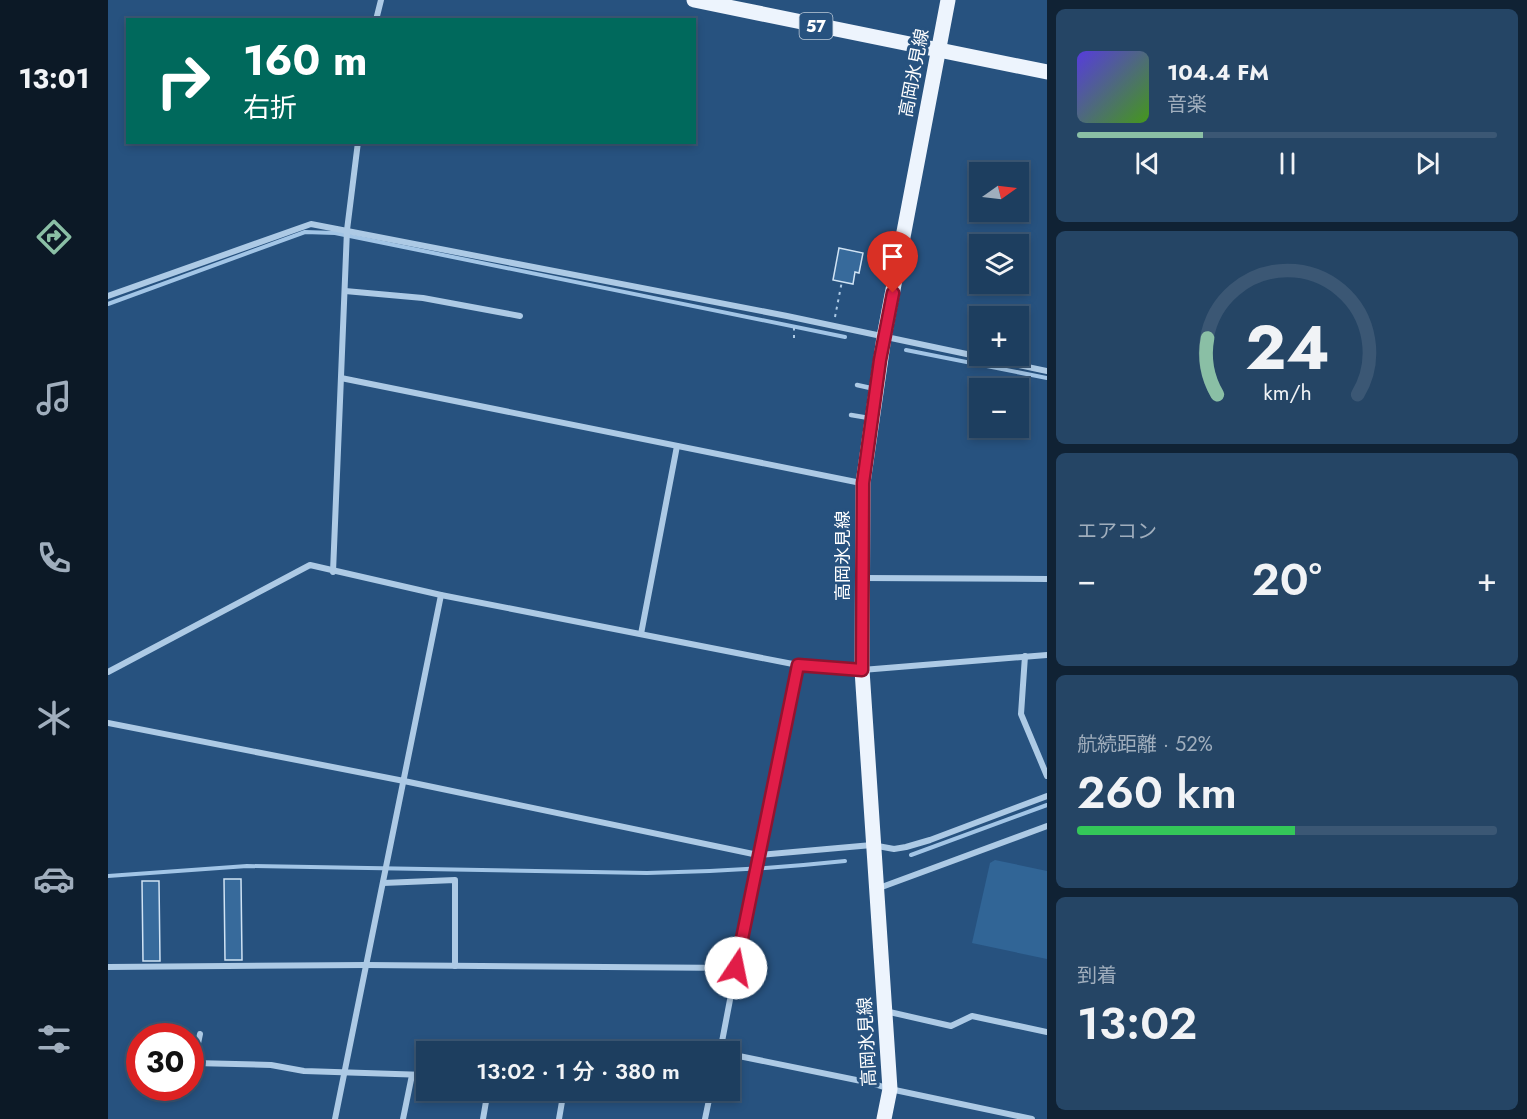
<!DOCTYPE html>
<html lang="ja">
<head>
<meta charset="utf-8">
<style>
	:root { --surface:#1d3e5f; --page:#254565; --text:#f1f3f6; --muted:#a0aebd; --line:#3b5774; --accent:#8abfa5 }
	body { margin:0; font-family:Jost,"Noto Sans JP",sans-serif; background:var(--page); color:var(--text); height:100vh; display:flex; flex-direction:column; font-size:22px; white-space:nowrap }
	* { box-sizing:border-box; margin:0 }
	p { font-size:20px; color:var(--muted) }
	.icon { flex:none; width:33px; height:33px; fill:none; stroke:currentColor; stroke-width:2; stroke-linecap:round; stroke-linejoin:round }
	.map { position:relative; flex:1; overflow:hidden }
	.panel { display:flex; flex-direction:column; gap:9px; padding:9px; background:#102234; width:480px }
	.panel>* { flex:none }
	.top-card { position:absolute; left:18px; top:18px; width:570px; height:126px; border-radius:0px; box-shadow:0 3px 9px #0003,0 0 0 2px var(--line); background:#00695c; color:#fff; overflow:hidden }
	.needle { width:39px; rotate:76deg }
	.fabs { position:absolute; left:861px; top:162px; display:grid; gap:12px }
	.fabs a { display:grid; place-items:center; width:60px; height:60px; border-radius:0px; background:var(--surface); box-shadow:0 3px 9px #0003,0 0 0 2px var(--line); font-size:30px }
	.speed { position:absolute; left:18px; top:1023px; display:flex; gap:12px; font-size:30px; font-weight:700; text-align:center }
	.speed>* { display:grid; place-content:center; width:78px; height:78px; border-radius:50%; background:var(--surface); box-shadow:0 3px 9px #0003,0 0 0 2px var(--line); line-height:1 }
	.speed .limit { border:9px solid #d22; background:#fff; color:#111 }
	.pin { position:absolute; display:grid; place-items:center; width:51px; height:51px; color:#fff; margin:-62px -26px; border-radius:50% 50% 50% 0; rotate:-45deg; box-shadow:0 0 6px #0007 }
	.pin .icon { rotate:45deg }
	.me { position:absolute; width:66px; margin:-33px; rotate:11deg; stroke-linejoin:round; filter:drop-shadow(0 0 4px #0008) }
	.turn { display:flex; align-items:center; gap:21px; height:126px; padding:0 18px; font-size:27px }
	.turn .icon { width:78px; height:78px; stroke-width:2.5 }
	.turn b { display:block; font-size:42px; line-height:51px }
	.big { font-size:45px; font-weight:600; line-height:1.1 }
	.panel .tile { flex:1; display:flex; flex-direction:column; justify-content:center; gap:9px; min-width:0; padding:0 21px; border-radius:9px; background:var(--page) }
	.panel .dial { align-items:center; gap:0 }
	.dial svg { height:156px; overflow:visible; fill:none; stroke:var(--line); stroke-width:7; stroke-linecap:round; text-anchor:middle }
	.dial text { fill:var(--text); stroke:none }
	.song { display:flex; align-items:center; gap:18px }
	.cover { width:72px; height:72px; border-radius:9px; background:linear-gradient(135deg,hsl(250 70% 55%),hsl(100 70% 35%)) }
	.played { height:6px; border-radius:3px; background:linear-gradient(90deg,var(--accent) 30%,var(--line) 30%) }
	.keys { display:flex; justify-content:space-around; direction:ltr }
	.heat { display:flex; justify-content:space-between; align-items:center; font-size:33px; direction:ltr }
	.charge { height:9px; border-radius:4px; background:linear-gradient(90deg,#34c759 52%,var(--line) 0) }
	.trip { position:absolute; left:308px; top:1041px; width:324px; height:60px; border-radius:0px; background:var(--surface); box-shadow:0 3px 9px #0003,0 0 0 2px var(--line); font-weight:600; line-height:60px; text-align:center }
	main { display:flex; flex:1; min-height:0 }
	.tabs { display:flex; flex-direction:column; width:108px; justify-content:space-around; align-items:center; background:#0c1926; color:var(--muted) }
	.tabs .icon { width:42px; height:42px }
	.tabs .on { color:var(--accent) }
	.tabs b { font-size:27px; color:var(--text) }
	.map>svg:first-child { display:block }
</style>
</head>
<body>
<main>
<nav class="tabs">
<b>13:01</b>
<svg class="icon on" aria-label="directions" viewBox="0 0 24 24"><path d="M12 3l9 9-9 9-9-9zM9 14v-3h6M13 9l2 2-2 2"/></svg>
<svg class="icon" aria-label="music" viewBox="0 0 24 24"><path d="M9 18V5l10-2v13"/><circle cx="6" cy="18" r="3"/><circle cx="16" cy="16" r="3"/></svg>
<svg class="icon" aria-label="phone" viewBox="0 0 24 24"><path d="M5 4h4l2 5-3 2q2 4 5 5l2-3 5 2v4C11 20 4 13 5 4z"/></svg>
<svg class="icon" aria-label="climate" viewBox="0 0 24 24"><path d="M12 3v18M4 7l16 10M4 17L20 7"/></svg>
<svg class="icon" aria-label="car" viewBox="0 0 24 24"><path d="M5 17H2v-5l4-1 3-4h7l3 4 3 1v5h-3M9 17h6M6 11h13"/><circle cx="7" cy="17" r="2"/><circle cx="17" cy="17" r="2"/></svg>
<svg class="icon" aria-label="filters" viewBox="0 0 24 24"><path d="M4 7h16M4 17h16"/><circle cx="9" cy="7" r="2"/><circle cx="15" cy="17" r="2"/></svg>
</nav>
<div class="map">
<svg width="939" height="1119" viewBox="0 0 939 1119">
	<rect width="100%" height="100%" fill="#27527f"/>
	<polygon fill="#316596" points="887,860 939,871 939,959 864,943 882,863"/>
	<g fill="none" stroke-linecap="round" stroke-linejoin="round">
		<g stroke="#a2c5e6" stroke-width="4">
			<polyline points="0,304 197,232 227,233 737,337"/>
			<polyline points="798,350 939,378"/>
			<polyline points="803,855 939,805"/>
			<path d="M0,876l139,-10 400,7c66,-1 132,-5 198,-12"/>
		</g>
	</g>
	<g fill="#376a9b" stroke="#d0e3f4" stroke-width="1.5">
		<polygon points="731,248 755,253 751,273 747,272 745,284 725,280"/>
		<polygon points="116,879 133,879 134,960 117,960"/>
		<polygon points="34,881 51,881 52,961 35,961"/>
	</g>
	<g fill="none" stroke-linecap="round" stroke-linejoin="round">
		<g stroke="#adcae5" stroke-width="2" stroke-dasharray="3 4.5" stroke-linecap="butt">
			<polyline points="727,317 734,281"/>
			<polyline points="686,338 686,326"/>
		</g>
		<g stroke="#adcae5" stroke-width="4.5">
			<polyline points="749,385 767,389"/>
			<polyline points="743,415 761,418"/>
		</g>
		<g stroke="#adcae5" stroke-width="6">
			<polyline points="268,20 273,0"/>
			<polyline points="237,291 315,298 412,316"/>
			<polyline points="0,296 203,224 679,316 939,371"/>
			<polyline points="233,378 753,483"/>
			<polyline points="225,572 239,230 250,142"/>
			<polyline points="755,578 939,579"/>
			<polyline points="533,634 569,446"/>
			<polyline points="917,656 913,714 939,776"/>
			<polyline points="0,672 202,565 333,595 690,665 754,670 939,655"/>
			<polyline points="0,723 296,781 650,855 764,845 786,849 798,847 822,840 939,796"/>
			<polyline points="275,883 347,880 347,966"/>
			<polyline points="771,888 939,826"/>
			<polyline points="0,967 258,965 628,968"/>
			<polyline points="777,1011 843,1026 864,1016 939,1032"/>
			<polyline points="92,1034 86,1063 163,1065 196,1071 318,1075"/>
			<polyline points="464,1052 464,1051"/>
			<polyline points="612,1052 648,864 690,665"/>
			<polyline points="621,1054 763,1083 782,1089 924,1119"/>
			<polyline points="82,1085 86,1063"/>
			<polyline points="227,1119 333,595"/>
			<polyline points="295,1119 304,1075"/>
			<polyline points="375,1119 380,1090"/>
			<polyline points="451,1119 456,1090"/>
			<polyline points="597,1119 603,1090"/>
		</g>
		<g stroke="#edf4fd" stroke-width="15">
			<polyline points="586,0 939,72"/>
			<polyline points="776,1119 782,1089 754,670 755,483 776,337 840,0"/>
		</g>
	</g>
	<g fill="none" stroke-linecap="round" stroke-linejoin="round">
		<defs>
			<polyline id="route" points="628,968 690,665 754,670 755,483 772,360 785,293"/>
		</defs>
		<use href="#route" stroke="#92132f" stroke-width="15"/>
		<use href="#route" stroke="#e11d48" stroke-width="10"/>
	</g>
	<g text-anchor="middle" stroke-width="6" stroke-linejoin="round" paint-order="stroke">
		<rect fill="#27527f" stroke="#becbd9" stroke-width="1.5" x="691.5" y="13" width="33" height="26" rx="4.5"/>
		<g font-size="16" font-weight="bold" fill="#fff">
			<text x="708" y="32">57</text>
		</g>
		<g font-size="18" fill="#fff" stroke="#27527f">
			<text transform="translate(806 73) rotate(-79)" y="6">高岡氷見線</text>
			<text transform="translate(735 556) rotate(-90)" y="6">高岡氷見線</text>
			<text transform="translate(759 1042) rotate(-93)" y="6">高岡氷見線</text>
		</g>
	</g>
</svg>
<div class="fabs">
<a><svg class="needle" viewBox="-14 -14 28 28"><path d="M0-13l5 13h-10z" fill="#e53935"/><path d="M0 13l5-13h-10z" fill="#a0aebd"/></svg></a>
<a><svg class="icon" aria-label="layers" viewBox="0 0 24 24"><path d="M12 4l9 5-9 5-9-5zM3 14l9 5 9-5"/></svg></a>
<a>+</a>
<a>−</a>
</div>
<div class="speed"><div class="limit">30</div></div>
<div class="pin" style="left:785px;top:293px;background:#d93025"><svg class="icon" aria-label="arrive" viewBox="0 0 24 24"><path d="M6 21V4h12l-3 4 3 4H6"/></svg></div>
<svg class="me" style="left:628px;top:968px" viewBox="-20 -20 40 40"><circle r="19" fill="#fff"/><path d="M0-13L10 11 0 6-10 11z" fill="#e11d48"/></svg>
<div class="trip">13:02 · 1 分 · 380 m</div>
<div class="top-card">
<div class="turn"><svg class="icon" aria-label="right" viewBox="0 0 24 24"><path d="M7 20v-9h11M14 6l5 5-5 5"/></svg><div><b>160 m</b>右折</div></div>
</div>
</div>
<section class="panel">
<div class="tile">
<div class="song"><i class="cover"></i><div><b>104.4 FM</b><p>音楽</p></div></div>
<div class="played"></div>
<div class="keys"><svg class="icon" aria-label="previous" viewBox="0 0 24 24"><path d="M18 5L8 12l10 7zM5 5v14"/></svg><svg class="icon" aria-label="pause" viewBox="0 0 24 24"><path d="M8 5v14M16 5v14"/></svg><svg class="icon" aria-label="next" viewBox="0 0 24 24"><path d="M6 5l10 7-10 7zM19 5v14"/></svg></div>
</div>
<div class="tile dial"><svg viewBox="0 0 100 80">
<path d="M14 69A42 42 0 1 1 86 69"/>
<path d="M14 69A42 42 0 0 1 9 40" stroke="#8abfa5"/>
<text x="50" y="56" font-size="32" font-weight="700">24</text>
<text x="50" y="72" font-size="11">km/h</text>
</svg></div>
<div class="tile"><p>エアコン</p>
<div class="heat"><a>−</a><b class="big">20°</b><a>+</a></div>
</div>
<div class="tile"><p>航続距離 · 52%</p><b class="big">260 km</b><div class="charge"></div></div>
<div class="tile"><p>到着</p><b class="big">13:02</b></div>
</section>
</main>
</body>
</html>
